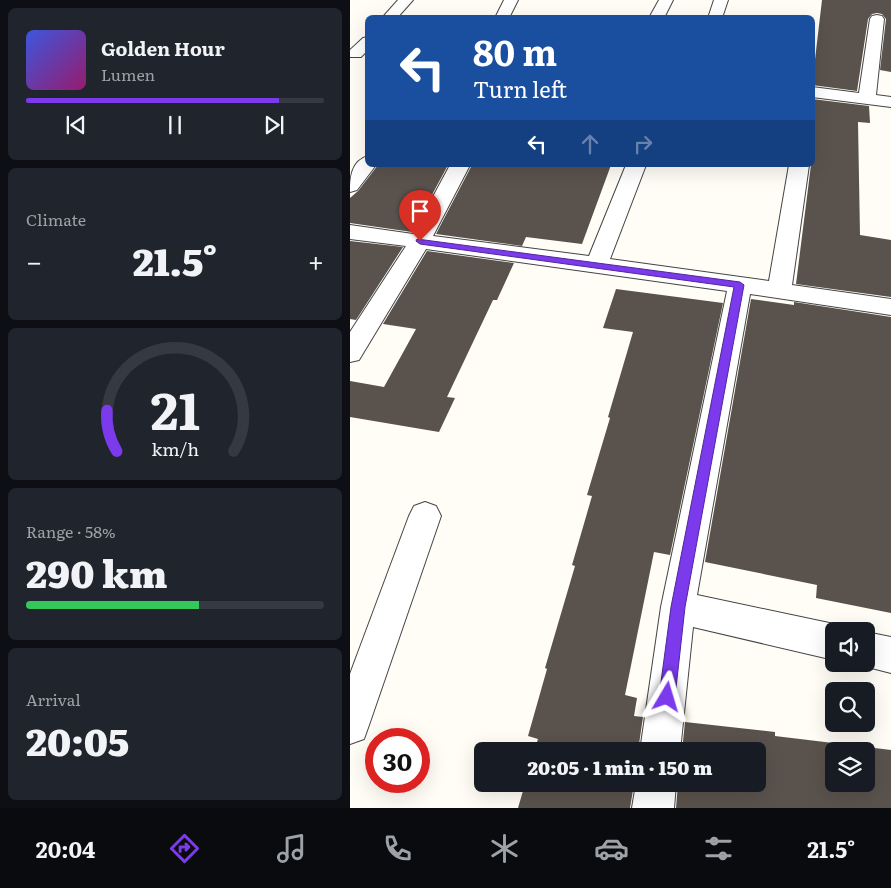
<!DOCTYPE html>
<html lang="en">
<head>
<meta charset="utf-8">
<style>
	:root { --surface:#171b24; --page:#20242c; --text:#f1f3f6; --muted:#9ea1a6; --line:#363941; --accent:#7c3aed }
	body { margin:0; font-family:Literata,serif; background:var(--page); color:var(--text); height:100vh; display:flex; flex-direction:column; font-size:19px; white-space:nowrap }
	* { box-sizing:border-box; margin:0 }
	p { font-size:16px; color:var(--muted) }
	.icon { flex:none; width:28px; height:28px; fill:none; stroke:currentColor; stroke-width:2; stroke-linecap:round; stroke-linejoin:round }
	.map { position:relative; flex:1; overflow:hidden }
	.panel { display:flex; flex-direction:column; gap:8px; padding:8px; background:#0d0f14; width:350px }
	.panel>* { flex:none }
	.guide { position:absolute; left:15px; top:15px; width:450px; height:152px; border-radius:8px; box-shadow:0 5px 20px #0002; background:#1a4fa0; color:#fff; overflow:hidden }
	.buttons { position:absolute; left:475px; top:622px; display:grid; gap:10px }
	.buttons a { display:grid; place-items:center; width:50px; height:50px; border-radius:8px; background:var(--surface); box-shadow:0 5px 20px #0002; font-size:25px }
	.speed { position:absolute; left:15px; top:728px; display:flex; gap:10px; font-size:25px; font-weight:700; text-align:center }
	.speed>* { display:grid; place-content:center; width:65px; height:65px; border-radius:50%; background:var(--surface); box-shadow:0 5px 20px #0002; line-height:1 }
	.speed .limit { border:8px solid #d22; background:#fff; color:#111 }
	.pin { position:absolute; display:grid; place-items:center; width:42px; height:42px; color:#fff; margin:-51px -21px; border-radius:50% 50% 50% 0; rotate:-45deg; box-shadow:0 0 5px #0007 }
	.pin .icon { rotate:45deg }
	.me { position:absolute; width:55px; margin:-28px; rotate:7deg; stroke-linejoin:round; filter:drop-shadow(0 0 4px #0008) }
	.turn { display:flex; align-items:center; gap:18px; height:105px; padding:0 25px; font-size:22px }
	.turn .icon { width:65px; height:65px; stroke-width:2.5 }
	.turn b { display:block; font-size:35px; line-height:42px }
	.lanes { display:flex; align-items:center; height:48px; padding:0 25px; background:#0003; justify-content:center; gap:25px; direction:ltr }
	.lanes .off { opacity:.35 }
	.big { font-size:38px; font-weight:800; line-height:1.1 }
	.panel .tile { flex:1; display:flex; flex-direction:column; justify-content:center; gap:8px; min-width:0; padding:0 18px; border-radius:8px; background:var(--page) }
	.panel .dial { align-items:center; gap:0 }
	.dial svg { height:130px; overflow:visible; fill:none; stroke:var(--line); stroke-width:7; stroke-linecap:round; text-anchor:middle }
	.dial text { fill:var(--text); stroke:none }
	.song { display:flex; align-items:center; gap:15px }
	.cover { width:60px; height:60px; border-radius:8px; background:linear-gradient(135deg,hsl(230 70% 55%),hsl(320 70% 35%)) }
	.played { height:5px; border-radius:2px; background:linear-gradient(90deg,var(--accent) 85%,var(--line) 85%) }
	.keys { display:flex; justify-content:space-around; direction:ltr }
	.heat { display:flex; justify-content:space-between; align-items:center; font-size:28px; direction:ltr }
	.charge { height:8px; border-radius:4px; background:linear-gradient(90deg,#34c759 58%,var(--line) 0) }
	.trip { position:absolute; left:124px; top:742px; width:292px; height:50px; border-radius:8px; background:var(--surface); box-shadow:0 5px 20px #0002; font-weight:800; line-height:50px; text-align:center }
	.tabs { display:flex; height:80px; justify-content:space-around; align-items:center; background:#090b0e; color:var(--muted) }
	.tabs .icon { width:35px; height:35px }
	.tabs .on { color:var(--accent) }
	.tabs b { font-size:22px; color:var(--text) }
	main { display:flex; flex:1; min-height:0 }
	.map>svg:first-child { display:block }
</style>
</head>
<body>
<main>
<section class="panel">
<div class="tile">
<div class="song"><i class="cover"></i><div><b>Golden Hour</b><p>Lumen</p></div></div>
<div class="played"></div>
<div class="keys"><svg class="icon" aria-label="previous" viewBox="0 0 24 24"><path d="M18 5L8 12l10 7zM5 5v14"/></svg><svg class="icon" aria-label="pause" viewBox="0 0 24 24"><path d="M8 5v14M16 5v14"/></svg><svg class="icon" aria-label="next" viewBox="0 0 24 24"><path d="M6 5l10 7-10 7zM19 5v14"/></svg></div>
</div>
<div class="tile"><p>Climate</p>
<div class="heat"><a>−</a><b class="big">21.5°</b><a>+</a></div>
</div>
<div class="tile dial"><svg viewBox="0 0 100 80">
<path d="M14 69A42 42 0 1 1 86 69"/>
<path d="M14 69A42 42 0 0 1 8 44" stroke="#7c3aed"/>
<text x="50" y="56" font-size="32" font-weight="700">21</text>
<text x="50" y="72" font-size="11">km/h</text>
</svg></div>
<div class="tile"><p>Range · 58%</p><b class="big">290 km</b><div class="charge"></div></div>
<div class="tile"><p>Arrival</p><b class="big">20:05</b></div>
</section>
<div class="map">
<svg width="541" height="808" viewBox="0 0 541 808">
	<rect width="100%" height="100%" fill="#fffdf5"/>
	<g fill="#5a524d" fill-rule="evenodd">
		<polygon points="472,0 541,0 541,72 530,70 536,19 532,14 527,13 522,14 518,19 507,91 462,85"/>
		<polygon points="462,99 519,106 520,123 508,122 510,235 541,240 541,297 446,284 461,165 462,165"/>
		<polygon points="28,165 98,165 62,232 0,223 0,198 8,191"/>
		<polygon points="122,165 261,165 232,244 176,237 172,246 86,234"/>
		<polygon points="0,241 53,247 6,320 0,319"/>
		<polygon points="77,251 164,263 147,300 143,300 97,397 105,398 89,432 0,417 0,381 34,387 66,329 33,324"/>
		<polygon points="266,289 373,303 320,555 304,552 275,695 287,698 284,716 293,717 288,751 184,751 188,739 178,736 197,669 195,668 225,566 222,565 242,496 237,495 260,418 258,417 283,332 253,328"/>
		<polygon points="401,299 444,305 444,302 541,317 541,613 466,598 467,585 355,562"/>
		<path d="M335,722l90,10v4l116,14v58h-215l2,-24h80v-33h-76zM484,751h32v33h-32z"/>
		<polygon points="175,784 284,784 280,808 168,808"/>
	</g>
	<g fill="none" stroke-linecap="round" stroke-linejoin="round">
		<defs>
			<g id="street">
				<polygon points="48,0 63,0 47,18 32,18"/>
				<polygon points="154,0 168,0 159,18 145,18"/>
				<polygon points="309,0 323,0 314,18 299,18"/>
				<polygon points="364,0 378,0 372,18 358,18"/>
				<polygon points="527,15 532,16 534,19 526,95 541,97 541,107 462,97 462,87 509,93 520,19 522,16"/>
				<polygon points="18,37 18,50 11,57 0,57 0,50 13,38"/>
				<path d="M18,156v9h8l-19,25 -7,2c0,-14 1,-31 18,-36z"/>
				<polygon points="100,165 120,165 83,236 239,256 276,165 296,165 260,259 419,281 439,165 459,165 442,285 541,299 541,315 400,294 347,595 484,624 497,631 484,631 484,660 343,627 330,751 290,751 311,607 377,291 76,249 9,360 0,362 0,332 56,246 0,239 0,225 63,234"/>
				<polygon points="75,502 86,506 91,516 19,725 14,739 0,744 0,674 59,516 64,506"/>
				<polygon points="516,632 541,637 541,673 506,664 516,664"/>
				<polygon points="286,784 326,784 324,808 282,808"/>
			</g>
		</defs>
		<use href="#street" stroke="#444" stroke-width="2"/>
		<use href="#street" fill="#fff" fill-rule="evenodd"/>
	</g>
	<polygon fill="#7c3aed" stroke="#51269a" points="67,239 390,282 394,285 335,607 325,697 323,702 317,705 312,702 309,697 321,607 384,287 70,244 66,241"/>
</svg>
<div class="buttons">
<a><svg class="icon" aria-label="sound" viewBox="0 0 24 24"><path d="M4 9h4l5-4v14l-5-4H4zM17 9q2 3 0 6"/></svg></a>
<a><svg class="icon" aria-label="search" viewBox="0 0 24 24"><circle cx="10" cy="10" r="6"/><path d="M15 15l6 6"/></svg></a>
<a><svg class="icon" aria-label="layers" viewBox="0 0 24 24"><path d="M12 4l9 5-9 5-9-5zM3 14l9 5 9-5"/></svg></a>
</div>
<div class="speed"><div class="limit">30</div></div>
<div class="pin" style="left:70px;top:241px;background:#d93025"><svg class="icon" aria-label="arrive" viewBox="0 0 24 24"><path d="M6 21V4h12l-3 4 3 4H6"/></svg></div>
<svg class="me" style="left:317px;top:697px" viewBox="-20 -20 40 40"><path d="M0-17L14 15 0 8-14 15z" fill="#7c3aed" stroke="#fff" stroke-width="4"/></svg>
<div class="trip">20:05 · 1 min · 150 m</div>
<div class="guide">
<div class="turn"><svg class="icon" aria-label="left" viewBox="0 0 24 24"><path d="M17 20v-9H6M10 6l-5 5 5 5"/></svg><div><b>80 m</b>Turn left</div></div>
<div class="lanes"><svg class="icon" aria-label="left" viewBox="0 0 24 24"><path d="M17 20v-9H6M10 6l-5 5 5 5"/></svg><svg class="icon off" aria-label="ahead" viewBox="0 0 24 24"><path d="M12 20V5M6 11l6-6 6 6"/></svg><svg class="icon off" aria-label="right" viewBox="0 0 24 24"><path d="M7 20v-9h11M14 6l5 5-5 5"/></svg></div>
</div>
</div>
</main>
<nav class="tabs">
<b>20:04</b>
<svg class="icon on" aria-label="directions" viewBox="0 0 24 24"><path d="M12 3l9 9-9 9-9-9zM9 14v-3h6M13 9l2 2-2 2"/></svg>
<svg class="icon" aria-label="music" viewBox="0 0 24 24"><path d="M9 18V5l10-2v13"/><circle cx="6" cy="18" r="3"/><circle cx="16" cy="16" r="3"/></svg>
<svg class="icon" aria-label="phone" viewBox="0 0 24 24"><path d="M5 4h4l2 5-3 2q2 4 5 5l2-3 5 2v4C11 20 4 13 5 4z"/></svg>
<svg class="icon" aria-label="climate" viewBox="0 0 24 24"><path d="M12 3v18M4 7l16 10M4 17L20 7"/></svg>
<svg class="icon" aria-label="car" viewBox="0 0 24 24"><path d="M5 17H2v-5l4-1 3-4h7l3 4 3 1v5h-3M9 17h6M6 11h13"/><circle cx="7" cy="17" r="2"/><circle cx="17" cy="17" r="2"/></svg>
<svg class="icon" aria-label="filters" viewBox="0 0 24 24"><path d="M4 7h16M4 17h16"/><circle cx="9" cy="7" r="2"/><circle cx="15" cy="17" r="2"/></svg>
<b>21.5°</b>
</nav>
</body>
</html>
